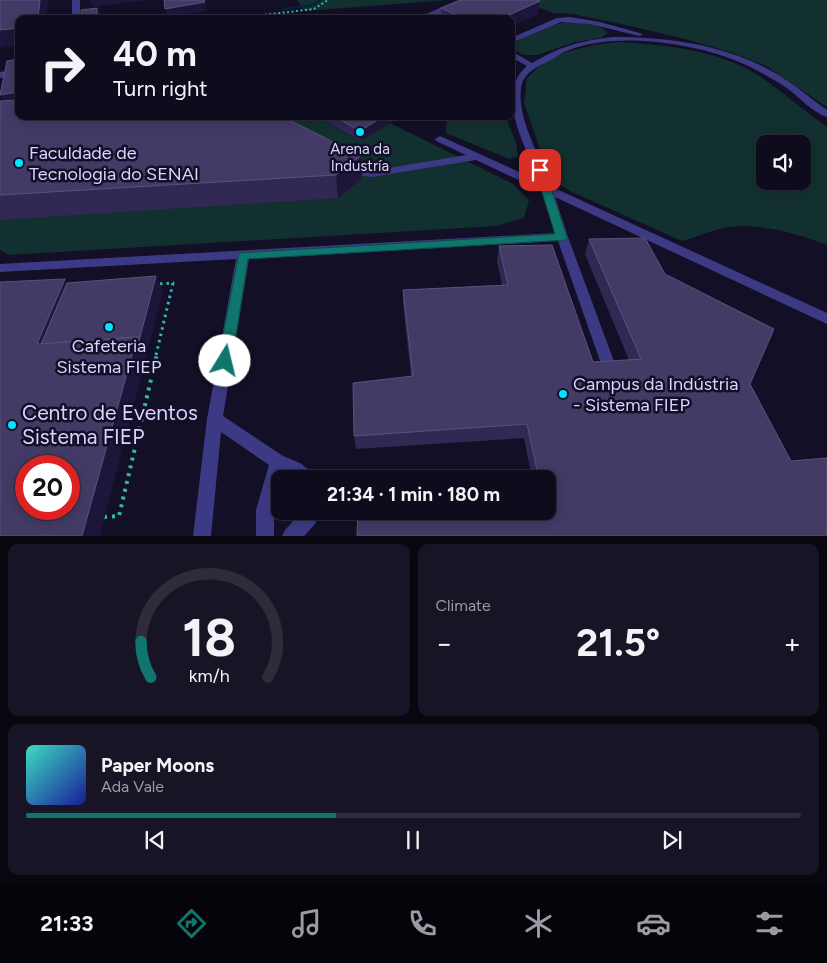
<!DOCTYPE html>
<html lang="en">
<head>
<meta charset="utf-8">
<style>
	:root { --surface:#0e0b1c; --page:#171425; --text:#f1f3f6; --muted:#9b9ba3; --line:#2e2b3b; --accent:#0f766e }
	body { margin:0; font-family:Figtree,sans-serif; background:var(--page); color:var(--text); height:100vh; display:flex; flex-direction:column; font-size:19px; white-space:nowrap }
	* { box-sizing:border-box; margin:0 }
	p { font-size:16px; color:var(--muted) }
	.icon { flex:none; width:28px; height:28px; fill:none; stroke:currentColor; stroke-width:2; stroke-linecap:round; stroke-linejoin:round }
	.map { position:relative; height:536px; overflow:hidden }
	.side { display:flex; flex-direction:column; gap:8px; padding:8px; background:#08060f; flex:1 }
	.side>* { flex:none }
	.guide { position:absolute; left:15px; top:15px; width:500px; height:105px; border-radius:10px; box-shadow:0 2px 12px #0003,0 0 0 1px var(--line); background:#0e0b1c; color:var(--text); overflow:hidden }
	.controls { position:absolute; left:756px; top:135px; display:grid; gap:10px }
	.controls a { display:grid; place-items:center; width:55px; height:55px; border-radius:10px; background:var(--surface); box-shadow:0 2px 12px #0003,0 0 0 1px var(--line); font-size:25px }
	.speed { position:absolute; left:15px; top:455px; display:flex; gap:10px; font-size:25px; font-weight:700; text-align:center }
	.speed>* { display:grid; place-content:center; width:65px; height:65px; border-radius:50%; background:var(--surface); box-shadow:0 2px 12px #0003,0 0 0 1px var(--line); line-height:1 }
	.speed .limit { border:8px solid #d22; background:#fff; color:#111 }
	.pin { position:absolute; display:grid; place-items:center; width:42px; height:42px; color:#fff; margin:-21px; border-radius:10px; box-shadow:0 2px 8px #0006 }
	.me { position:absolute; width:55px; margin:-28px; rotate:9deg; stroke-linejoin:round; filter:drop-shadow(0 0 4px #0008) }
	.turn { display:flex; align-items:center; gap:18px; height:105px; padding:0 15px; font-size:22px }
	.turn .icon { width:65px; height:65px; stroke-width:2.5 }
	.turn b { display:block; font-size:35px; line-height:42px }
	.big { font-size:38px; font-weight:700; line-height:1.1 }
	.side .widget { flex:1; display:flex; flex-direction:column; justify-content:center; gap:8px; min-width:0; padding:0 18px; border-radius:10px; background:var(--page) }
	.side .dial { align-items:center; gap:0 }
	.dial svg { height:130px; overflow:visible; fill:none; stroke:var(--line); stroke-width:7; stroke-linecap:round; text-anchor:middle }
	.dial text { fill:var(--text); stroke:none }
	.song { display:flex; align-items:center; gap:15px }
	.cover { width:60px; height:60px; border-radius:8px; background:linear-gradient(135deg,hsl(170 70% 55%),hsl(240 70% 35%)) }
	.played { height:5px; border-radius:2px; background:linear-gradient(90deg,var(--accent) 40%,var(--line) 40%) }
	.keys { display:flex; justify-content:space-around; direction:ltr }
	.heat { display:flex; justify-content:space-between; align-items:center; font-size:28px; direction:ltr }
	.side .tiles { flex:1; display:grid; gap:8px; grid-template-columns:1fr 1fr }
	.widget:last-child { grid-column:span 2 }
	.trip { position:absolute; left:271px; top:470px; width:285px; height:50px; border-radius:10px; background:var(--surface); box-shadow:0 2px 12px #0003,0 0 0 1px var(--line); font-weight:700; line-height:50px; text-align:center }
	.tabs { display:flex; height:80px; justify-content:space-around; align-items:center; background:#06040b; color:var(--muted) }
	.tabs .icon { width:35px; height:35px }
	.tabs .active { color:var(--accent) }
	.tabs b { font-size:22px; color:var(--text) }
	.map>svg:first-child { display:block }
</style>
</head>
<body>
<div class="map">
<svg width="827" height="536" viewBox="0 0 827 536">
	<rect width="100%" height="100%" fill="#130f26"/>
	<g fill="#12302f" fill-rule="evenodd">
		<polygon points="297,0 449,0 305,11"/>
		<polygon points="518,0 827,0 827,107 766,66 736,54 689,40 626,25 572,14 553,13"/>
		<path d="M565,22c15,0 33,-1 43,11l-7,5 -26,4 -38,13h-14l-12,-7c4,-12 42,-23 54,-26z"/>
		<path d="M618,42c46,3 97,7 138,32 25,16 47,36 71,53v118c-31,-12 -70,-23 -104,-17 -13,3 -27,9 -41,13l-110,-49 -22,-14 -26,-75 3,-25 17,-16 22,-10 28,-7zM765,144h37v37h-37z"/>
		<polygon points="316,116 361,141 390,123 513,184 529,200 524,218 496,226 8,255 0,250 0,117"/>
		<polygon points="447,116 505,116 516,142 518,157 509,159 446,133"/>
	</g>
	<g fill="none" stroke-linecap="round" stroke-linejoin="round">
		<polygon fill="#0a1f44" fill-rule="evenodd" points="318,0 323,0 313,6 287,10 274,18 271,17 285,8 311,4"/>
		<polyline stroke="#2fb8b0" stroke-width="2" stroke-dasharray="2 2.5" stroke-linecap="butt" points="229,19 314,9 328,0"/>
		<polyline stroke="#2fb8b0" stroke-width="3" stroke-dasharray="2.5 4" stroke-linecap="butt" points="156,355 173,283 158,284"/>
		<polyline stroke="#2fb8b0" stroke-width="4" stroke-dasharray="3 5" stroke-linecap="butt" points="104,517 119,516 157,354"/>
		<g fill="#3d3a85" fill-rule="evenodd">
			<rect x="72" y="0" width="8" height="19"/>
			<path d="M457,6h3v4c-15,2 -30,9 -45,9l27,-12z"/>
			<polygon points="202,17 215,17 219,19 198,19"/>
			<polygon points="570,17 600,22 643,34 639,36 590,24 561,22 511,43 511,38 557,18"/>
			<path d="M613,37c56,0 115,8 164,37 17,10 33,24 50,36v7c-14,-4 -28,-20 -40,-29 -14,-9 -28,-17 -43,-24 -47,-21 -127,-33 -175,-14 -8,3 -14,8 -20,11 -13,6 -27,13 -28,28 -4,30 20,70 31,98l275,126v11l-272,-127 13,40 51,138 -2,4 -5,2 -5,-2 -2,-4 -47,-134 -309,18 -26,157 60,40 17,7 13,10 2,6h-21l-10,-7 -2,7h-2l-6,31v26h-18v-26l13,-45 -48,-33 -10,104h-18l14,-117 29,-160 -236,13v-8l555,-31 -13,-42 -66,-31 -105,17 -13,-2 -16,-9 5,-3 24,8 95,-16 -30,-14 -1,-2 5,-3 99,45c-12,-33 -46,-87 -12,-115l-16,-9v-6l21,12c29,-17 48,-22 81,-26z"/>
			<polygon points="19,69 19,75 0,78 0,72"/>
			<polygon points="302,511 320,511 315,524 304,536 282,536 285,530"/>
		</g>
	</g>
	<g fill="#312854">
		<polygon points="441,8 538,14 511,26 511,19 441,19"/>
		<polygon points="0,101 19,116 361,156 362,179 338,198 0,220"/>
		<polygon points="316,116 401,116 361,141"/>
		<polygon points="589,239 665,274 750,384 791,461 548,511 548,479 532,479 524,438 356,449 354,436 411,376 403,304 403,290 502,285 497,261 499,246 593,362 629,360 585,254"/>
	</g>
	<g fill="#1d163a">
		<polygon points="40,0 48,0 47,19 38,19"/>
		<polygon points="90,0 148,0 92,7"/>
		<polygon points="540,1 538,14 511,26 511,19 500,19"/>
		<polygon points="205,2 207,11 168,18 165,9"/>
		<polygon points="97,8 100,16 100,19 97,19"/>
		<polygon points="19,28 19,45 0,48 0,30"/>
		<polygon points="19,92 19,111 10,113 0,95"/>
		<polygon points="384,116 401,116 361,141 360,131"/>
		<polygon points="361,156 362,179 338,198 336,175"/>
		<polygon points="156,276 163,291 100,536 82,536 137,337"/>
		<polygon points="65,279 75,298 56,347 37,344"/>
	</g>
	<g fill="#433a66" stroke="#5a527e" fill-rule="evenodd">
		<polygon points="0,0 40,0 38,19 19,19 19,28 0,30"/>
		<polygon points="164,0 204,0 205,2 165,9"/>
		<polygon points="460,0 536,0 540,1 500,19 465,19 441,8"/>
		<polygon points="97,8 97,19 81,19 81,10"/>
		<polygon points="19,59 19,92 0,95 7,61"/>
		<polygon points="19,100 19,116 281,116 361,156 336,175 0,195 0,101"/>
		<polygon points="334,116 384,116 360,131"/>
		<polygon points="645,238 665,274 774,329 750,384 791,461 827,458 827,536 357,536 358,511 548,511 548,479 539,479 527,424 354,436 353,383 413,376 403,290 508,285 499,246 552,245 593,362 641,359 589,239"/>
		<polygon points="156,276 139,341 136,341 137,337 41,344 67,283"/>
		<path d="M65,279l-28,65 100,-7 -55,199h-82v-254zM26,466h43v43h-43z"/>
	</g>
	<polygon fill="#0f766e" stroke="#0a4d48" points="537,168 540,168 545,170 567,237 566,240 248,259 232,361 230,365 225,367 220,365 218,361 239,253 555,234 535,170"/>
	<g fill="#00e5ff" stroke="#130f26" stroke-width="2">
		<circle cx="360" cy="132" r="5"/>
		<circle cx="19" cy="163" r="5"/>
		<circle cx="109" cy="327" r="5"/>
		<circle cx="563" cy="394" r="5"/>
		<circle cx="12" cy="425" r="5"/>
	</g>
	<g text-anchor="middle" stroke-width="5" stroke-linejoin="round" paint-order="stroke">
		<g font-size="15" fill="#d9d4ff" stroke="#130f26">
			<text x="360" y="154">Arena da<tspan x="360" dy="17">Industría</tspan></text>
		</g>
		<g font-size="18" fill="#d9d4ff" stroke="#130f26" text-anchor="start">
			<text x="29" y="159">Faculdade de<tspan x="29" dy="21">Tecnologia do SENAI</tspan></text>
			<text x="109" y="352" text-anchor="middle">Cafeteria<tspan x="109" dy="21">Sistema FIEP</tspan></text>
			<text x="573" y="390">Campus da Indústria<tspan x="573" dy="21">- Sistema FIEP</tspan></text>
		</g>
		<g font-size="21" fill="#d9d4ff" stroke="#130f26" text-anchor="start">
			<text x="22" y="420">Centro de Eventos<tspan x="22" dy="24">Sistema FIEP</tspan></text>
		</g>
	</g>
</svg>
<div class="controls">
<a><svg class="icon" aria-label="sound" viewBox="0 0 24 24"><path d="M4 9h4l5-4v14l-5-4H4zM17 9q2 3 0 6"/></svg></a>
</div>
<div class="speed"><div class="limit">20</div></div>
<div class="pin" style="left:540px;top:170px;background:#d93025"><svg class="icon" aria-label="arrive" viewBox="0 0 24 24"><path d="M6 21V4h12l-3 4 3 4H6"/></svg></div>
<svg class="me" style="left:225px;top:361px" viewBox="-20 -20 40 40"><circle r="19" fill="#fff"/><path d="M0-13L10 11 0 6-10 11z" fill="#0f766e"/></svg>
<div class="trip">21:34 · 1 min · 180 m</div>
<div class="guide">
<div class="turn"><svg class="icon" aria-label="right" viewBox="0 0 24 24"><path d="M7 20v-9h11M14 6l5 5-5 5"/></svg><div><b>40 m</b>Turn right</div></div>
</div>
</div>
<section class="side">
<div class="tiles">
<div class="widget dial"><svg viewBox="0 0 100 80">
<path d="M14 69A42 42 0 1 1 86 69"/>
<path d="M14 69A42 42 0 0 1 8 47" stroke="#0f766e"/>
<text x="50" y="56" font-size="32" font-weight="700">18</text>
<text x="50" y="72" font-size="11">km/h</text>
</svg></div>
<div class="widget"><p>Climate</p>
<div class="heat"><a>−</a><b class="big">21.5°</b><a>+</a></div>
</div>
<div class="widget">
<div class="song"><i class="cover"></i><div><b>Paper Moons</b><p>Ada Vale</p></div></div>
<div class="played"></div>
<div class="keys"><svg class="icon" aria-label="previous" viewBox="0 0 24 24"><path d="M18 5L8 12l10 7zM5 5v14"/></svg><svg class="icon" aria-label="pause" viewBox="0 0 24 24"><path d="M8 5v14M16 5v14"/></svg><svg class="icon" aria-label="next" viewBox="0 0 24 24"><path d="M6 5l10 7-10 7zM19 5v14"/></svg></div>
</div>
</div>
</section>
<nav class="tabs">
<b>21:33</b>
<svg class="icon active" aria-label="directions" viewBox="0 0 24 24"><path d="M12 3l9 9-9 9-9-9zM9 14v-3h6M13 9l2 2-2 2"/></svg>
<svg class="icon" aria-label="music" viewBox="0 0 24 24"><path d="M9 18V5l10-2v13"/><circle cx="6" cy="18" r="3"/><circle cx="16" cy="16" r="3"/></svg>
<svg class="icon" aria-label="phone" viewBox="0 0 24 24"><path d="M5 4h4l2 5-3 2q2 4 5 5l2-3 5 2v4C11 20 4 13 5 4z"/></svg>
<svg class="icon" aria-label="climate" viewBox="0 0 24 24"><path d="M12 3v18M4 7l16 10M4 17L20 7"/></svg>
<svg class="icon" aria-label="car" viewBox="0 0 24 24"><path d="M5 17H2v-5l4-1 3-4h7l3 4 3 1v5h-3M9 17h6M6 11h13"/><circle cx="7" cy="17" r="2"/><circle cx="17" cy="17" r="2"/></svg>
<svg class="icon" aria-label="filters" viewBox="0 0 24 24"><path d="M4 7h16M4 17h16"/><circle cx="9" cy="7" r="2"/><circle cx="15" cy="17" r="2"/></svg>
</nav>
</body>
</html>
